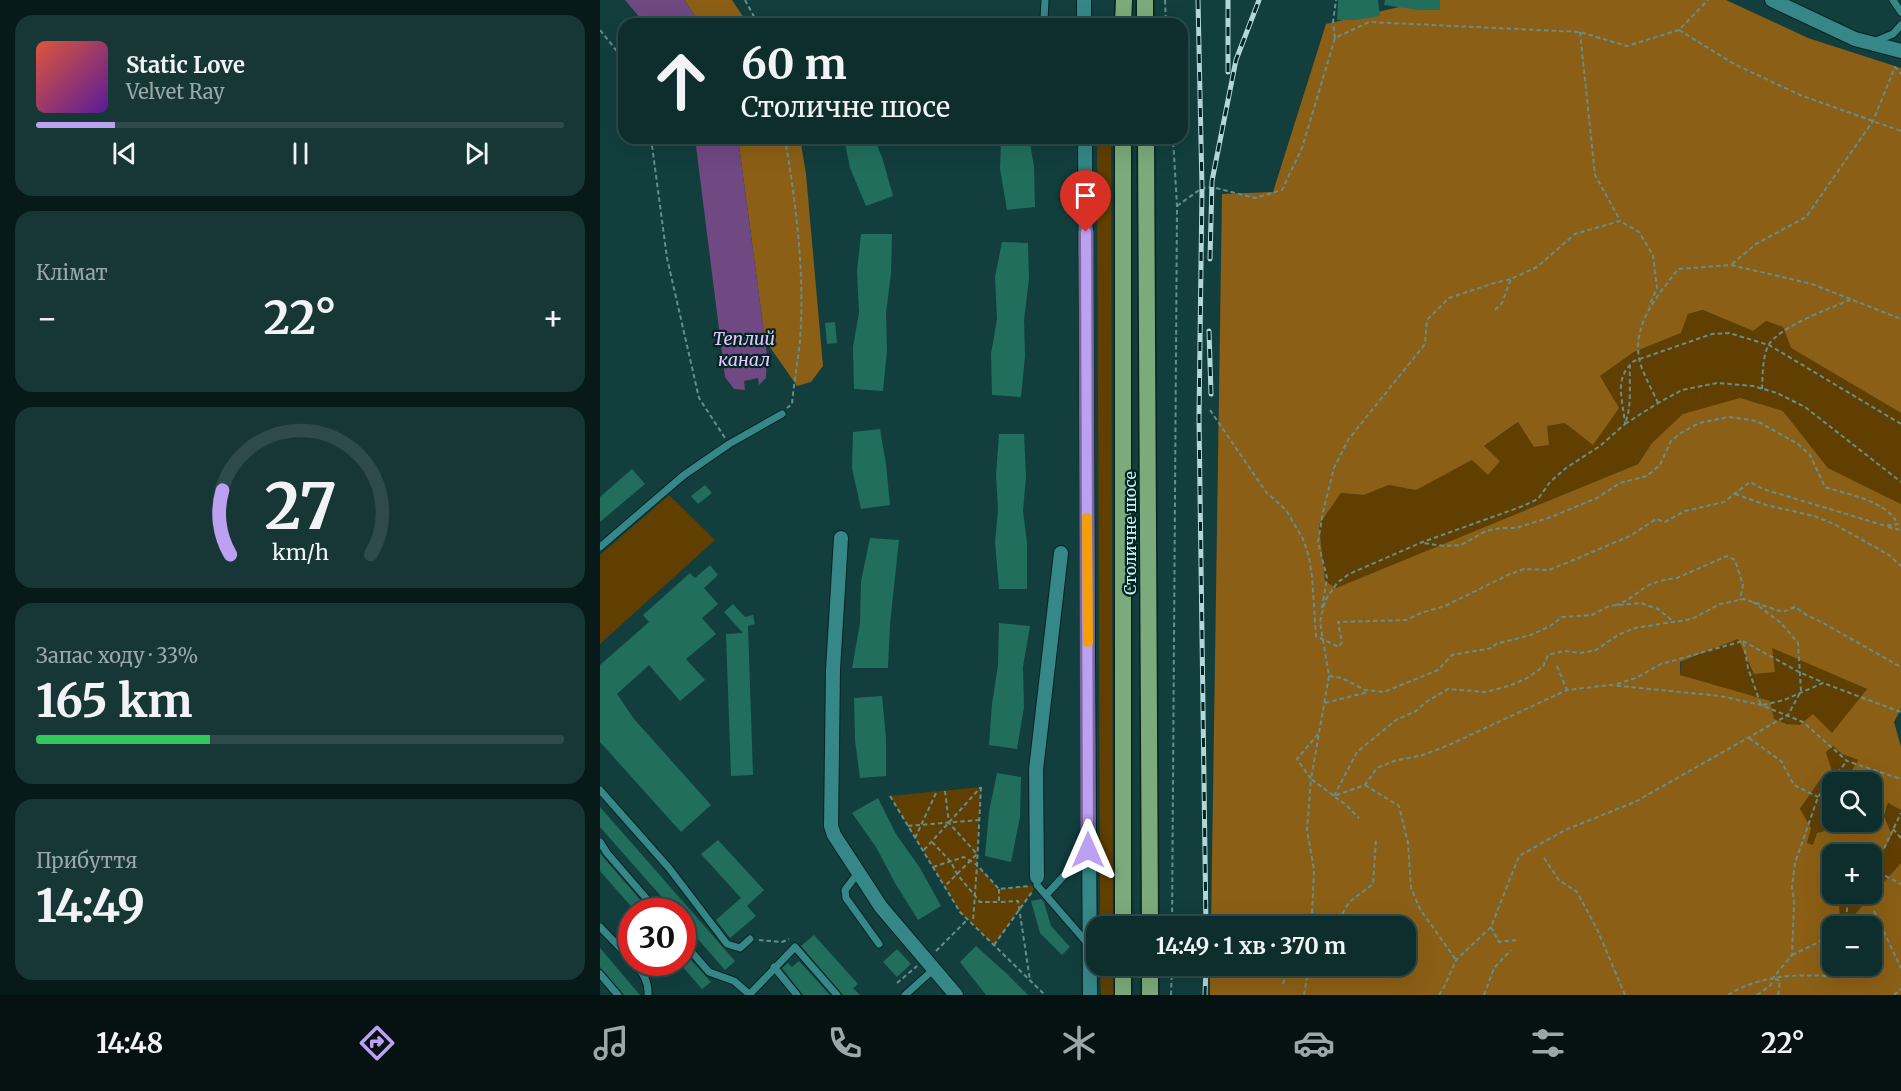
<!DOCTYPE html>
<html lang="uk">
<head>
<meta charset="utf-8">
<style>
	:root { --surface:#0e2e2e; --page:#173636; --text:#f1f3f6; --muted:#9ba8aa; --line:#2e4a4a; --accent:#bca0f2 }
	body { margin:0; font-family:Merriweather,serif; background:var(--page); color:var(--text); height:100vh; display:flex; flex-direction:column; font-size:22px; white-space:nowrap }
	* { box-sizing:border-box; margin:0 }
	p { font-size:20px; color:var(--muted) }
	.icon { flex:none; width:33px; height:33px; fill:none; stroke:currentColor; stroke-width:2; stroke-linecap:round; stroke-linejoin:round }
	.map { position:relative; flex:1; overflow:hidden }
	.details { display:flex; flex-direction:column; gap:15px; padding:15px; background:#081919; width:600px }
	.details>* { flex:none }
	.guide { position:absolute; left:18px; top:18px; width:570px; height:126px; border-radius:18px; box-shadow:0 6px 24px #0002,0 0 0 2px var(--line); background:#0e2e2e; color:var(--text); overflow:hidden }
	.fabs { position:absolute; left:1222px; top:772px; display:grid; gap:12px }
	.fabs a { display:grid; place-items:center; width:60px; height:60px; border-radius:12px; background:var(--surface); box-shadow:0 6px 24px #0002,0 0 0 2px var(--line); font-size:30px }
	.speed { position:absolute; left:18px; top:898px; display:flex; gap:12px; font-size:30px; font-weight:700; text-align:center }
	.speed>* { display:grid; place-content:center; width:78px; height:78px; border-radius:50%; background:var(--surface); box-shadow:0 6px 24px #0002,0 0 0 2px var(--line); line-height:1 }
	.speed .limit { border:9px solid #d22; background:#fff; color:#111 }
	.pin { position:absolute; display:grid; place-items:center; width:51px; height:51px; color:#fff; margin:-62px -26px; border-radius:50% 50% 50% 0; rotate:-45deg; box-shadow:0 0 6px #0007 }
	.pin .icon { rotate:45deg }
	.me { position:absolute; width:66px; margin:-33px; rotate:0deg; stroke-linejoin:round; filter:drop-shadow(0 0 4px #0008) }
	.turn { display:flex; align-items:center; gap:21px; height:126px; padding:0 24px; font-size:27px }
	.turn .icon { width:78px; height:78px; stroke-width:2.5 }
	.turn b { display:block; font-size:42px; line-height:51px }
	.big { font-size:45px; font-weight:700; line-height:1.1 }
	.details .widget { flex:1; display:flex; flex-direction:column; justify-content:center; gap:9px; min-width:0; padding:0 21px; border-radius:18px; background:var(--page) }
	.details .dial { align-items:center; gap:0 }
	.dial svg { height:156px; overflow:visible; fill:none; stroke:var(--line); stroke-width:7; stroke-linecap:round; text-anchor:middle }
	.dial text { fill:var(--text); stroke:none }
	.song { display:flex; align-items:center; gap:18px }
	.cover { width:72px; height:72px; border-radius:9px; background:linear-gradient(135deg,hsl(10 70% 55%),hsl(270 70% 35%)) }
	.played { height:6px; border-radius:3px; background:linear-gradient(90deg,var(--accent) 15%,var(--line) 15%) }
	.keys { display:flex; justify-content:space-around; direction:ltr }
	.heat { display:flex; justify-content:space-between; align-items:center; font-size:33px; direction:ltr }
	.charge { height:9px; border-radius:4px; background:linear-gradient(90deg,#34c759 33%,var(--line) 0) }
	.trip { position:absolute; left:486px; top:916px; width:330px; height:60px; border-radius:18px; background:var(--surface); box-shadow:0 6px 24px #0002,0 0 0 2px var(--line); font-weight:700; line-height:60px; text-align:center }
	.tab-bar { display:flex; height:96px; justify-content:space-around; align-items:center; background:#061212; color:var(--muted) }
	.tab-bar .icon { width:42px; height:42px }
	.tab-bar .selected { color:var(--accent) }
	.tab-bar b { font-size:27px; color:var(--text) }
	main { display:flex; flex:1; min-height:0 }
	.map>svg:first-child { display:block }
</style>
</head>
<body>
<main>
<section class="details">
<div class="widget">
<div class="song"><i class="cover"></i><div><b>Static Love</b><p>Velvet Ray</p></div></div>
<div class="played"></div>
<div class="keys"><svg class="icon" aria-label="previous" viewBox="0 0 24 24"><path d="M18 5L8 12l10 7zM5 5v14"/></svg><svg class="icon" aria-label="pause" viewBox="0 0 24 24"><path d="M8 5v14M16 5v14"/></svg><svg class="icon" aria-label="next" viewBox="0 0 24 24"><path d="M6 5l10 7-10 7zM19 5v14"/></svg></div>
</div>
<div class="widget"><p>Клімат</p>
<div class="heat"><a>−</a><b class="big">22°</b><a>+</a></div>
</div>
<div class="widget dial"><svg viewBox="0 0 100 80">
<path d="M14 69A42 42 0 1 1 86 69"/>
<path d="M14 69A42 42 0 0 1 10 36" stroke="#bca0f2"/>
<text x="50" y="56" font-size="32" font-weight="700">27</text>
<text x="50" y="72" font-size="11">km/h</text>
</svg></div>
<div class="widget"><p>Запас ходу · 33%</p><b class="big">165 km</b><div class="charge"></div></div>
<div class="widget"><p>Прибуття</p><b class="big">14:49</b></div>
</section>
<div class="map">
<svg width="1301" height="995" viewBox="0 0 1301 995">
	<rect width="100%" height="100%" fill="#123e3e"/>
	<g fill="#603f00">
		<polygon points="497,138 511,138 513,927 500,927"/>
		<polygon points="1103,310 1153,331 1166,321 1183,327 1191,348 1301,413 1301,504 1228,468 1183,411 1052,443 1038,464 736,588 725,581 719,525 741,493 764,495 789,485 816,489 872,460 884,446 919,422 947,426 966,423 1000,376 1034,352 1081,333 1088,314"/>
		<polygon points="69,495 115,540 0,644 0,555"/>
		<path d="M1138,639l33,8 96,42 -34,45c-20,-6 -41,-8 -60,-15l-93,-44 1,-13z"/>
		<polygon points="1233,746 1242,754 1258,760 1251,772 1255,783 1240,783 1239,774 1232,771 1226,752"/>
		<polygon points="1224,773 1233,784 1233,822 1236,822 1233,829 1213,846 1207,843 1200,810"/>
		<polygon points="381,787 377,865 399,889 437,885 394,945 360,912 290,796"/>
		<polygon points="1289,803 1301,810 1301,863 1255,914 1258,927 1241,927 1239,904 1243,894 1272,894 1272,871 1292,835 1284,816"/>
		<polygon points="500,966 514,966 514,995 501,995"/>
	</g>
	<g fill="#8b5f15" fill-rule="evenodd">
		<polygon points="84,0 132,0 148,24 101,24"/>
		<path d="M829,0h297l82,38 93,30v345l-110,-65 -8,-21 -17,-6 -13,10 -50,-21 -15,4 -7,19 -47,19 -34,24 19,32 -26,37 -28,-22 -18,3 2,19 -15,2 -16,-25 -34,24 16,15 -12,14 -16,-15 -56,30 -27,-5 -25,10 -23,-2 -22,32 6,56 11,7 302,-124 14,-21 31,-29 57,-16 43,13 45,57 73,36v205l-7,13 7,25v63l-13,-7 -4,13 8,19 -20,36v-16h-39v39h10l-4,10 2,23h-8v39h39v-39h-14l-3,-13 46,-51v132h-691v-29h196v-39h-195l11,-733 51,-2 53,-168zM1138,639l16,35 21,-2 -3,-24 95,41 -35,44 -19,-19 -13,11 -13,-1 -13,-5 -4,-18 -90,-26v-13zM1233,746l9,8 16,6 -7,12 4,11h17v39h-36l-3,7 -16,4 -4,12 -6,-2 4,-15 -11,-19 24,-35 9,10 7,-1 -1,-9 -7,-3 -6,-19z"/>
		<polygon points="138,138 200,138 206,174 223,366 211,382 197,386 165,340"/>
	</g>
	<g fill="#704882">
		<polygon points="25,0 84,0 101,24 45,24"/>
		<polygon points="95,138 138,138 167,355 166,378 159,385 158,378 144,381 145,390 134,389 125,377"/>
	</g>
	<g fill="#216e5d">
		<polygon points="738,0 778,0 780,16 756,20 737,20"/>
		<polygon points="785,0 840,0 840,10 819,10 784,5"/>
		<polygon points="244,138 274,138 282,157 293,196 266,206 250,168"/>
		<polygon points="401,138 429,138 434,166 435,207 407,210 400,169"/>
		<polygon points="261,234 292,234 291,274 286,313 287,350 283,391 254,389 253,347 259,313 257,271"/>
		<polygon points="402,242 428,243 429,279 424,320 425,356 421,397 392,395 391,354 397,319 395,277"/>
		<polygon points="235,322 237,343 227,344 225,323"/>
		<polygon points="280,429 286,464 290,505 261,509 252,468 253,432"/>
		<polygon points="399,434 424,434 426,477 423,511 427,542 427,589 399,589 395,542 398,510 396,475"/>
		<polygon points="32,469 45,484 0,522 0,497"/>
		<polygon points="105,485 112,493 98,504 91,496"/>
		<polygon points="270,538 299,540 290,624 288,668 252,668 260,623 261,581"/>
		<polygon points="110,565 118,575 104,588 118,604 102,618 116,634 86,659 105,680 80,701 49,665 17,694 34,719 111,805 81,832 0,742 0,665 49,622 43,615 90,573 95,578"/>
		<polygon points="133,604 145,617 153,615 155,624 148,626 153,775 131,776 126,634 143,633 124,612"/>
		<polygon points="399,623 430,626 423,667 424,707 417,749 389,745 392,704 398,665"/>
		<polygon points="282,696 286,738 286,776 260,778 255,740 254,698"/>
		<polygon points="397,773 421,777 420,817 411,862 385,856 389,812"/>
		<polygon points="278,798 296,834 320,868 341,906 318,920 295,883 276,847 252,813"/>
		<polygon points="0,807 135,961 125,970 82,921 82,912 75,912 0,827"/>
		<polygon points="118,840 164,890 147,906 156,916 130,938 116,920 141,898 101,854"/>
		<polygon points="0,853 3,857 51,912 36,912 0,871"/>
		<polygon points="441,899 444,902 451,926 470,947 462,955 440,933 431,901"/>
		<polygon points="214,935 258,984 253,988 260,995 243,995 201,946"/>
		<polygon points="376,946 407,974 428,995 386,995 360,962"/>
		<polygon points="0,948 40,995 24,995 0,967"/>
		<polygon points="297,949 311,964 297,977 283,962"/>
		<polygon points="82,950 111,982 102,989 82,966"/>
		<polygon points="199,961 230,995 203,995 182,968 188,963 192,967"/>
	</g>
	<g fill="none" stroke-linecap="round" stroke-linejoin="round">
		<defs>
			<g id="service">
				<polyline points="1293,0 1301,12"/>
				<polyline points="444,19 445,0"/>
				<polyline points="1276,41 1293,34 1301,25"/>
				<polyline points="0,547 84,475 129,444 182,414"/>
				<polyline points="0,790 69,868 127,944 140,948 150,939"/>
				<polyline points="0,842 7,853 58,912"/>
				<polyline points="258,873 245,890 246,898 279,944"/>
				<polyline points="437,877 437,885 488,944"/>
				<polyline points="446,895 487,851"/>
				<polyline points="0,927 32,960"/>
				<polyline points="82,941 109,972 134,981 149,994"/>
				<path d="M34,963c9,9 15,19 14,32"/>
				<polyline points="174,967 197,995"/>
				<polyline points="0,974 18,995"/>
				<polyline points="149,995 195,947 237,995"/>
				<polyline points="305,995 334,969"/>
			</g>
			<g id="minor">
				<polyline points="484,0 484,24"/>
				<polyline points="1172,0 1255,39 1301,51"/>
				<polyline points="485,138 490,995"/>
				<polyline points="241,538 233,670 231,826 234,835 281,907 356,995"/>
				<polyline points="437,877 436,770 461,553"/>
			</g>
			<g id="trunk">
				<polyline points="545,0 545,24"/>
				<polyline points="523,24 524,0"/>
				<polyline points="523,138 523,927"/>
				<polyline points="546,138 550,927"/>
				<polyline points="523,966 523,995"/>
				<polyline points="550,966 550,995"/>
			</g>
		</defs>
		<use href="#service" stroke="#092323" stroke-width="9"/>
		<use href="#minor" stroke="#092323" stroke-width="16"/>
		<use href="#trunk" stroke="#092323" stroke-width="19"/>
		<g stroke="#658e8e" stroke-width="2" stroke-dasharray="4.5 3" stroke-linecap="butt">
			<polyline points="145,0 158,24"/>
			<polyline points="565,0 566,24"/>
			<polyline points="0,30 24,60"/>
			<polyline points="1079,30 1134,64 1200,95 1301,131"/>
			<polyline points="980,32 995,175 1020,220"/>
			<polyline points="735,38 733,22 736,0"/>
			<polyline points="51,138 67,258 99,398 125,438"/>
			<path d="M185,138c11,66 20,135 15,202 -2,21 -6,42 -8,64l-5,4"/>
			<polyline points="577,206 602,188 612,187 655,198 682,190 702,148 735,38 769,22 980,32 1027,46 1079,30 1108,0"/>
			<polyline points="1132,264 1156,244 1206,217 1273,121 1295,67 1301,74"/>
			<polyline points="895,310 902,303 911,279 937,267 975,234 1020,221 1039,232 1053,255 1057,288 1049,306"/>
			<path d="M1162,389c1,-14 0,-30 6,-43 9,-18 62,-38 82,-46"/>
			<path d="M1058,403c-6,-14 -16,-30 -19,-45 -6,-36 19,-62 39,-89l53,-4 81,19 89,35"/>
			<path d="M610,410l56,82 20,18 17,29 6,18 3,19 4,60 23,11 3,-5 -4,-20 68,-2 15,-7 24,-7 65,-32 14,-5 25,1 27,-11 54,-23 26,-17 9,3 20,-11 39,-9 26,-20 13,7 123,37 12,-2c-13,-24 -49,-29 -73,-37l-15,-32 -12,-11 -41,-23 -28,-4 -30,6 -18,10 -10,8 -11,24 -13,11 -27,7 -23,15 -46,19 -35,11h-15l-15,3 -25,14 -17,1 -21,-3"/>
			<path d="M1026,421c6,-17 3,-38 4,-56"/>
			<polyline points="1025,424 1058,403 1082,390 1117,383 1153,386 1177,393 1205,407 1301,482"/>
			<path d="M1301,424l-132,-79 -40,-12 -17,1 -78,27c-21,18 -11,38 -9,63l-25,22 -34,22 -16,14 -12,17 -15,7 -103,37 -71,31 -12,9 -12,18 -5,21 9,54 -18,103 23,17 31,-11 12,-17 17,-7 29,-6 26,-10 118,-55 43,-5 110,11 41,9 42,17 44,39 54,18"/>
			<polyline points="1135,494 1166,505 1214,516 1234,524 1289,555 1301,566"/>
			<polyline points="1288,527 1301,530"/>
			<path d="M1015,605c11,-2 20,-11 29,-17 9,-6 22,-9 33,-10l50,-22 8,4 8,25 -3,15"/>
			<polyline points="722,608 727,578 718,542 723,512 734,468 748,440 825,344 827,320 849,298 894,283 911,279"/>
			<polyline points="1143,641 1199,672 1222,682"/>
			<polyline points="957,666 967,690"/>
			<polyline points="729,676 742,678 765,690 784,692 838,670 852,655 892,648 896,644 931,635 950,626 962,617 992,615 1009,606 1041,603 1058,609 1073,621"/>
			<polyline points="1017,684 1036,678 1061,664 1143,641 1148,668 1161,705"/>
			<polyline points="725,703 768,692"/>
			<polyline points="1163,705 1184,700 1223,683 1301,712"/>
			<polyline points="1149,738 1181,761 1194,785 1218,797"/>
			<polyline points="765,785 799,806 808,843 811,888 820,909 856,960"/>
			<polyline points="381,787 377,865 399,889 429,886"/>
			<polyline points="345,791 349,823 377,854 345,886"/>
			<polyline points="290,796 360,912 445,995"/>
			<polyline points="734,796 757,752 796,720 816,711 826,702 848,689 886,692 909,686 927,678 943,667 948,655 964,651 981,653 996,650 1018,635 1035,628 1092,619 1120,604 1144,599 1183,612 1195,607 1208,616 1216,619 1301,667"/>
			<polyline points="735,797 745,804 759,818"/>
			<polyline points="308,826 379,820"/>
			<polyline points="1293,829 1301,838"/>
			<polyline points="315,838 337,791"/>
			<polyline points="332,842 351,862 357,874 380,902 399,902"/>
			<polyline points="324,850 381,787"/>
			<polyline points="944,858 959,880 977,892 997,929 1025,995"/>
			<polyline points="333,867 364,857 377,865 373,922"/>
			<polyline points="1272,867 1280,857 1301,813"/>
			<polyline points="1272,869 1301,884"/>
			<polyline points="399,889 399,902 418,901 430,980"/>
			<polyline points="1274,911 1301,968"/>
			<polyline points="713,915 722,927"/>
			<polyline points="572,927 577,206 573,138"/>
			<polyline points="707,927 712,914 714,870 707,830 711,779 697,759 718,734"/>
			<polyline points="735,927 749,902 773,884 776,839"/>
			<polyline points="891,927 899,942 916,940"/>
			<polyline points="1236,927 1245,919"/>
			<polyline points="1245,927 1248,901 1253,894"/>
			<polyline points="159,940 182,942 189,939"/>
			<polyline points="394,945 432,892"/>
			<polyline points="336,951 368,919"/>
			<polyline points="1192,955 1219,942 1233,930"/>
			<polyline points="1175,979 1180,981 1178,995"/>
			<polyline points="297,983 317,966"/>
			<polyline points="683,984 689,966"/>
			<polyline points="571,995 572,966"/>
			<polyline points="704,995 709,966"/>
			<polyline points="839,995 845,985 856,960 891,927 919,856 965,830 1035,802 1188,715 1201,691 1198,643 1181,623 1153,602"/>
			<polyline points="884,995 894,968 911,950"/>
			<path d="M1128,995c31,-19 64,-21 100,-19l9,-10"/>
			<polyline points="1157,995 1171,985 1172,979 1192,955 1194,903 1192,886 1195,863 1218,797 1247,761"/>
			<polyline points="1294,995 1301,989"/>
		</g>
		<use href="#service" stroke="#358887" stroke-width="7"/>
		<use href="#minor" stroke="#358887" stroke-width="14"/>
		<use href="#trunk" stroke="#7cab7b" stroke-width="16"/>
		<defs>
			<g id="rail">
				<polyline points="598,0 602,188 599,418 606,927"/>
				<polyline points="628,72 628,0"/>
				<polyline points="610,259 612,181 636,60 659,0"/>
				<polyline points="609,331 611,394"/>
				<polyline points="605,995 606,966"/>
			</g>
		</defs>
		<use href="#rail" stroke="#b1d8d7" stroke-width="5"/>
		<use href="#rail" stroke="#012424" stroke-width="3" stroke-dasharray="9" stroke-linecap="butt"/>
	</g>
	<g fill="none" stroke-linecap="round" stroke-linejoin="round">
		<defs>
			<polyline id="route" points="486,232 488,850"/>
		</defs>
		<use href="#route" stroke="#7a689d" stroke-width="15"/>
		<use href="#route" stroke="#bca0f2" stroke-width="10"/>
		<polyline stroke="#f59e0b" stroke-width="10" points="487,518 488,642"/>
	</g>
	<g text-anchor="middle" stroke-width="4.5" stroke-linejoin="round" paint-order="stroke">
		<g font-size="16" fill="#ccf2f1" stroke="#012424">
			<text transform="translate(530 533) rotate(-90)" y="6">Столичне шосе</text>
		</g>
		<g font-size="18" font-style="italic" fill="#eac6fa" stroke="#012424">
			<text x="144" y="345">Теплий<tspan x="144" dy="21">канал</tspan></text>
		</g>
	</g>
</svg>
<div class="fabs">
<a><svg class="icon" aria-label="search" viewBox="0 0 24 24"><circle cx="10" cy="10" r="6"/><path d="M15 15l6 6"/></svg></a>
<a>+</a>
<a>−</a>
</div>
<div class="speed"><div class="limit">30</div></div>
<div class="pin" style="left:486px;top:232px;background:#d93025"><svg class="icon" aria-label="arrive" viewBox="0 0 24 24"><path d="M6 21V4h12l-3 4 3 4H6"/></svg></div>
<svg class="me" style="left:488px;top:850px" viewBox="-20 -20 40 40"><path d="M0-17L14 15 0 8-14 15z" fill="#bca0f2" stroke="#fff" stroke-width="4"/></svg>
<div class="trip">14:49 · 1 хв · 370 m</div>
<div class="guide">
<div class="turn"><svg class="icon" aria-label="ahead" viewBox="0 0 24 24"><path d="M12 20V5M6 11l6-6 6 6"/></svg><div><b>60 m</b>Столичне шосе</div></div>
</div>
</div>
</main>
<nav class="tab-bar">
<b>14:48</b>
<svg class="icon selected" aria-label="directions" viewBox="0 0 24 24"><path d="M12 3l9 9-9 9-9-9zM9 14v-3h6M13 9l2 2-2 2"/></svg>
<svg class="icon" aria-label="music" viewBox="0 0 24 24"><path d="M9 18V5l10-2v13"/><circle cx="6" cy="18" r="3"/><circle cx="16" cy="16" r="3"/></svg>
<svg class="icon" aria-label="phone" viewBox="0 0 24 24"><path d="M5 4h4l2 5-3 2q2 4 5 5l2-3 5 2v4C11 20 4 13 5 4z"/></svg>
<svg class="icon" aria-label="climate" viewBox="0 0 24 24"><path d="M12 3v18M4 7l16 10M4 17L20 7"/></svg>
<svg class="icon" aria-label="car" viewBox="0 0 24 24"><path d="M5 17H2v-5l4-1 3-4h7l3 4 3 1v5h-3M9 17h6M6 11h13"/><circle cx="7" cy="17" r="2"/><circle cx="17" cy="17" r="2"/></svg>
<svg class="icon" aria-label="filters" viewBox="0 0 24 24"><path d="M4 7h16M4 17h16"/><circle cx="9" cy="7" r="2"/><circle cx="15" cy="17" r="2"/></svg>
<b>22°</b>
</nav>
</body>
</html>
